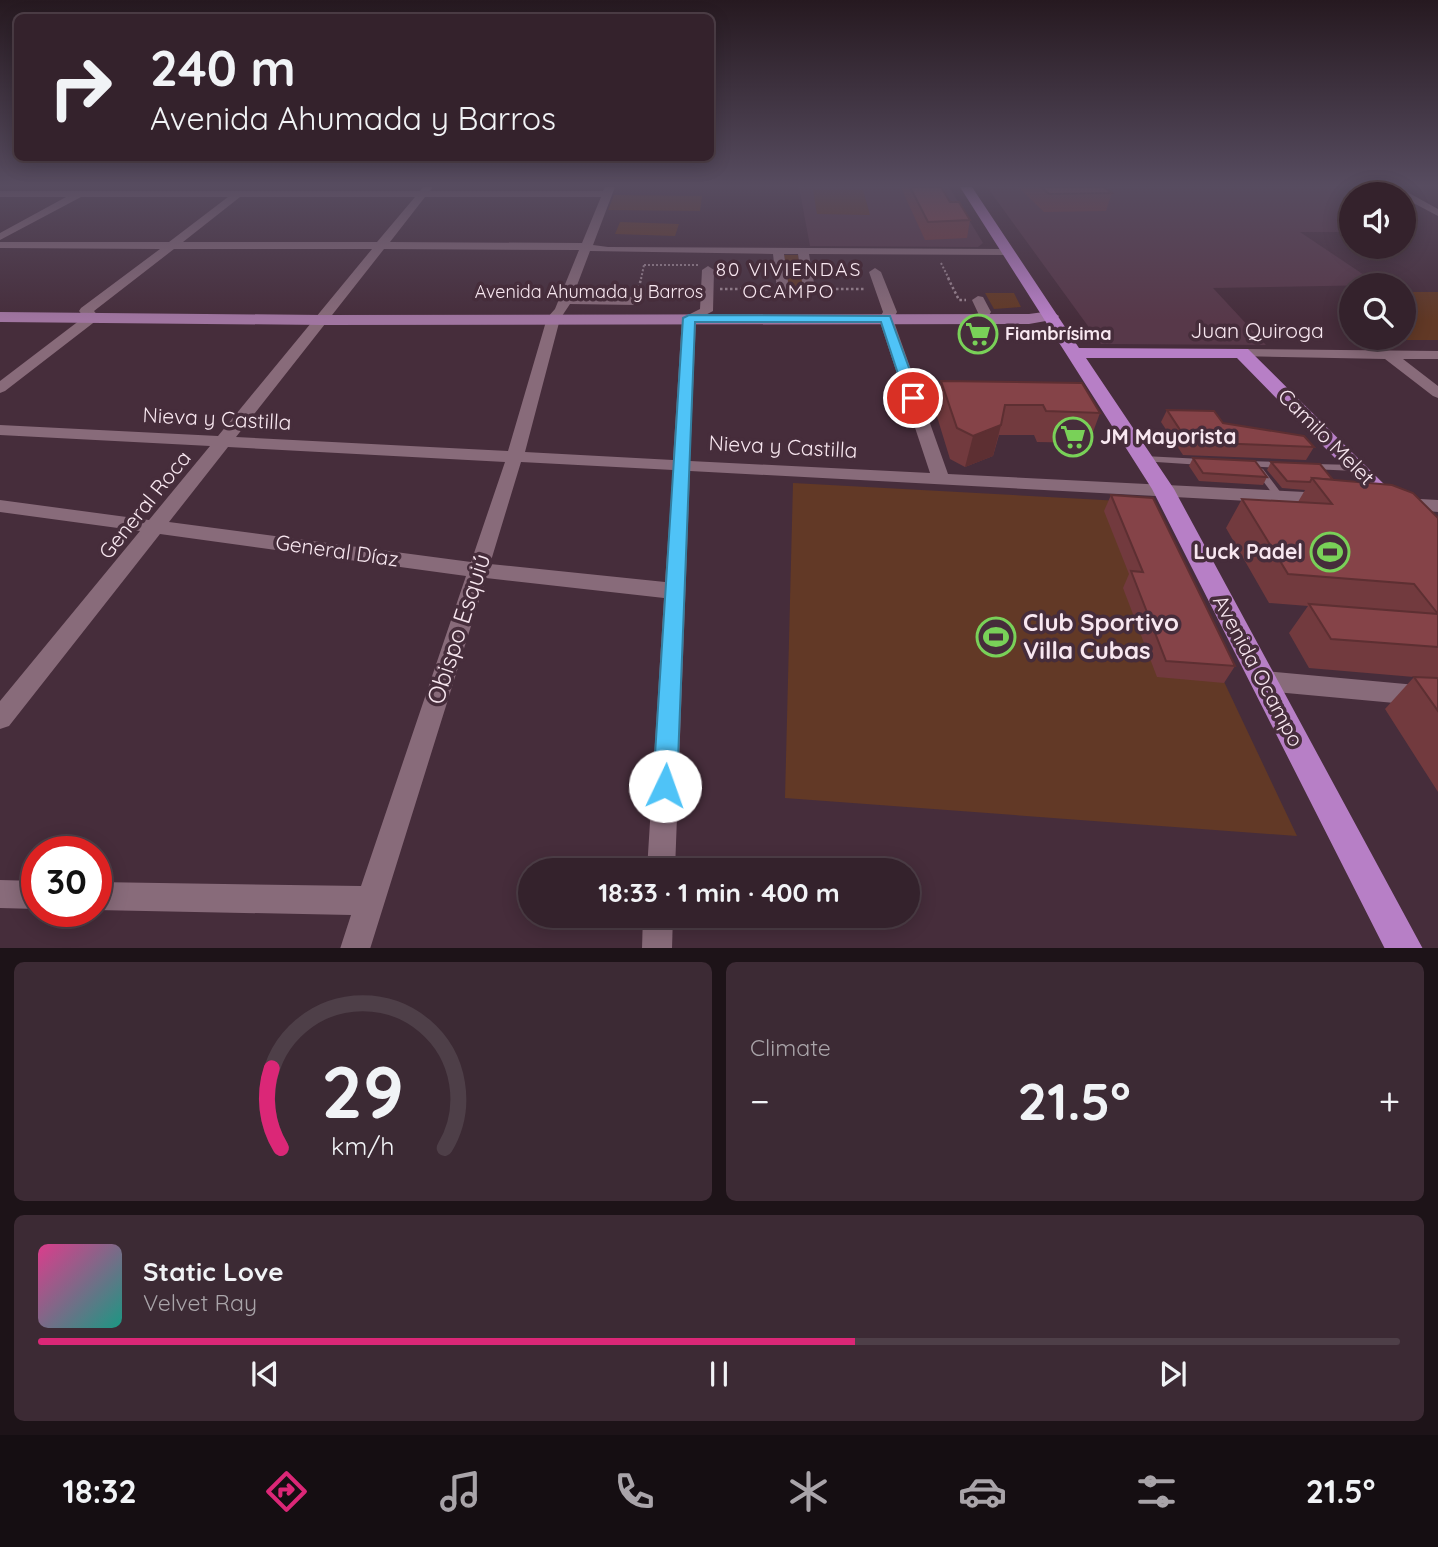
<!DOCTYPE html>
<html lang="en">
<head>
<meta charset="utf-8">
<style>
	:root { --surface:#34222c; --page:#3c2a34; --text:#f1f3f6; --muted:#a9a4a9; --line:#4e3f48; --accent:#db2777 }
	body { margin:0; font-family:Quicksand,sans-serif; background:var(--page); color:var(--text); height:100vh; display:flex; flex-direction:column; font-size:26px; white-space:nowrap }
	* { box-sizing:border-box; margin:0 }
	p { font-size:23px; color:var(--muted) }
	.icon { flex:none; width:38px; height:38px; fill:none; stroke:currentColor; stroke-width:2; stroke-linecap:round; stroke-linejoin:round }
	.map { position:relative; height:948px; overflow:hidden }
	.drawer { display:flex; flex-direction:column; gap:14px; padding:14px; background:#1d1318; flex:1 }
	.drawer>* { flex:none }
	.banner { position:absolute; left:14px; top:14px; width:700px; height:147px; border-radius:10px; box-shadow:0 4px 18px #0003,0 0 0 2px var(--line); background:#34222c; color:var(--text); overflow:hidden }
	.buttons { position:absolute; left:1339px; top:182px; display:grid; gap:14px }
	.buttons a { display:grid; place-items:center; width:77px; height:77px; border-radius:50%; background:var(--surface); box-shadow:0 4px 18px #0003,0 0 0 2px var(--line); font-size:35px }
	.speed { position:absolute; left:21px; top:836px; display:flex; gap:14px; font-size:35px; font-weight:700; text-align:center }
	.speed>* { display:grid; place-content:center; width:91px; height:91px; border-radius:50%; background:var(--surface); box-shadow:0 4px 18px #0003,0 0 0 2px var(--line); line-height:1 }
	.speed .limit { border:10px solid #d22; background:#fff; color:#111 }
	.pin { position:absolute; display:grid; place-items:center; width:60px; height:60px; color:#fff; margin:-30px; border:4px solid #fff; border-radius:50%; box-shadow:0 2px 7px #0007 }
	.me { position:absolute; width:77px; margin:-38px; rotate:3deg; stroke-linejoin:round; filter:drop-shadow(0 0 5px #0008) }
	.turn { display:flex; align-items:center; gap:24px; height:147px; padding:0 21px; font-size:32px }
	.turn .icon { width:91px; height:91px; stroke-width:2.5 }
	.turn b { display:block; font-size:49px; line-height:60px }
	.big { font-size:52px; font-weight:800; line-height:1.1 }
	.drawer .tile { flex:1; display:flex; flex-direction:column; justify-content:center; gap:10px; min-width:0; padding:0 24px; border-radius:10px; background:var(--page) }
	.drawer .dial { align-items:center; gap:0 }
	.dial svg { height:182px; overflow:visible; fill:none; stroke:var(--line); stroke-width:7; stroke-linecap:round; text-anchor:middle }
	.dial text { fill:var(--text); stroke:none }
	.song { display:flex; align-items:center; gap:21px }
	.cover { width:84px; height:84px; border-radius:10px; background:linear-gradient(135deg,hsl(330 70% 55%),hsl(170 70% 35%)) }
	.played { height:7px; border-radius:4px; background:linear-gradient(90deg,var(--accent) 60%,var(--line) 60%) }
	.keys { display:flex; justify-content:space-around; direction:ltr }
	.heat { display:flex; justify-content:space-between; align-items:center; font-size:38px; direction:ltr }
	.drawer .tiles { flex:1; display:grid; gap:14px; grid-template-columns:1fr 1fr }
	.tile:last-child { grid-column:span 2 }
	.trip { position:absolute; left:518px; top:858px; width:402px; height:70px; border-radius:35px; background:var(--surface); box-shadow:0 4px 18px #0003,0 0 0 2px var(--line); font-weight:800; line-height:70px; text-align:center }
	.dock { display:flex; height:112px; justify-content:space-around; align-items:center; background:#150e12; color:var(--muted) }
	.dock .icon { width:49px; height:49px }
	.dock .active { color:var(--accent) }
	.dock b { font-size:32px; color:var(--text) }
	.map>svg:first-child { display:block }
</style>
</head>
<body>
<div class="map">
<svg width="1438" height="949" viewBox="0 0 1438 949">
	<rect width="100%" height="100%" fill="#462d3b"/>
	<g fill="#573849">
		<polygon points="799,187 949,187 983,243 978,247 810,246"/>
		<polygon points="987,187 1336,187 1351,195 1351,232 1300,232 1379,285 1213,288 1266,345 1101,344"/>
	</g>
	<g fill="#623926">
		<polygon points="813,190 863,190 870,215 817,214"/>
		<polygon points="614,195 702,196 700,211 608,210"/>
		<polygon points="620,222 679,224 675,236 615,234"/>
		<polygon points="784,255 798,255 804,287 788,287"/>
		<polygon points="1404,292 1438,292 1438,340 1387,340 1384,338 1404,338"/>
		<polygon points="985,293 1014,293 1021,307 994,309"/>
		<polygon points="793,483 1139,502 1297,836 785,798"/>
	</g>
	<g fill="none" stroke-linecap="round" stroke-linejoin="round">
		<g stroke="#9c8692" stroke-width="2" stroke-dasharray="2 2" stroke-linecap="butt">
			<polyline points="941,263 949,279"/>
			<polyline points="644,265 698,265"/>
			<polyline points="641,279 644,265"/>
		</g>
		<g stroke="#9c8692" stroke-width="2.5" stroke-dasharray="2.5 2.5" stroke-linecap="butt">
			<polyline points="948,278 959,300 966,300"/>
			<polyline points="639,288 641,278"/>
			<polyline points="720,289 768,289"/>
			<polyline points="821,289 866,289"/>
		</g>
		<g fill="#886b7a" fill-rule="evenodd">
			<polygon points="1144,456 1202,459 1206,462 1202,465 1141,461 1140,459"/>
			<polygon points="1247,461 1279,462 1283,465 1279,468 1244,466 1243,464"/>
			<polygon points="1314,464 1356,465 1360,468 1356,471 1311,469 1310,467 1311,465"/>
			<polygon points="1260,468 1263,469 1281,493 1283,495 1281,497 1275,497 1257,473 1256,471"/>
		</g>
		<g fill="#886b7a" fill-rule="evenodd">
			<path d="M423,187h10l-3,4h173l2,-4h10l-22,58 15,2 400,2 6,3 -6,3 -199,-1 6,35 -6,4 -6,-4 -5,-35h-14l5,35 -6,4 -6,-4 -4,-35 -183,-3 -17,45 64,1 6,4 -6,4 -67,-1 -10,15 -35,133 148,8 9,-142 18,-9 2,-39 6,-4 6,4 -1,41 -17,9 -6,141 240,12 -51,-154 4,-7 -14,-40 6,-4 6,4 16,40 -4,7 55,155 377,19 9,6 -9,6 -635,-34 -15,399h-28l17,-272 -178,-20 -116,371h-30l11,-34 -255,-5v-28l265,4 105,-310 -306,-42 -151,192 -9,3v-28l140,-170 -140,-19v-12l149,20 61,-74 -210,-11v-10l218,11 154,-187h-198l-80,62 5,6 -2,3 -92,71 -5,2v-12l84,-64 -5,-6 2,-3 79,-59 -160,-1v-6h169l59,-45h-147l-81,43v-7l66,-36h-66v-6h420zM240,197h175l-38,45h-194zM425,197h176l-19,46 -192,-1zM384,249l195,1 -24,59 -8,9 -39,133 -272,-14zM228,447l277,15 -34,100 -302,-40zM521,462l152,8 -8,112 -175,-18z"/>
			<polygon points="1386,187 1398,187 1438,209 1438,216 1404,198 1404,194 1397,194"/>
			<polygon points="978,296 983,297 991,312 989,315 984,316 979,315 972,300"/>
			<polygon points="1242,349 1438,351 1438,359 1403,359 1438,386 1438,398 1433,396 1385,359 1237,356 1235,353"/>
			<polygon points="1402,498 1438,500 1438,512 1396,508 1393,504"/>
			<polygon points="1264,671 1438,687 1438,707 1264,691 1256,688 1252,681 1256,674"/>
			<polygon points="0,880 37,881 37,909 0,908"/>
			<polygon points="643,915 673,915 672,949 642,949"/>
		</g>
		<polygon fill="#a075a0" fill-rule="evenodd" points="1051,311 1059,316 1057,319 1029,324 322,325 0,322 0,312 322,315 1029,314"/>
		<polygon fill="#b77fc6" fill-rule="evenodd" points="960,187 972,187 1079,348 1248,349 1403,503 1400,508 1392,510 1384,508 1237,358 1086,358 1174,489 1423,949 1385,949 1152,489"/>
	</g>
	<g fill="#723a3e">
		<polygon points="902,187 941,187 950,202 970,220 967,238 925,240 902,190"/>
		<polygon points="1018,187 1104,187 1112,193 1106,211 1044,212"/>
		<polygon points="941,381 1100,413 1089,443 1037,442 1034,435 999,435 993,456 965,467 950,459 935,410"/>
		<polygon points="1167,410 1223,423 1314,447 1306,460 1183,455 1161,422"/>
		<polygon points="1193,458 1267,477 1263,485 1199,481 1189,466"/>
		<polygon points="1271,462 1333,480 1438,518 1438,792 1385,709 1414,677 1309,668 1289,633 1308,606 1269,603 1226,528 1242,499 1298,502 1305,490 1282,488 1267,470"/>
		<polygon points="1111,495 1235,666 1224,683 1157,677 1123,588 1129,574 1104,511"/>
	</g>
	<polygon fill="#5d2f32" points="1001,425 993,456 965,467 973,436"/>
	<g fill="#854348" stroke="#5d2f32" stroke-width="2">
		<polygon points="910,187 941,187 950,202 959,202 970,220 928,222"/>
		<polygon points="1041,187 1104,187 1112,193 1049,194"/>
		<polygon points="941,381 1082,383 1100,413 1046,411 1043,405 1005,405 1001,425 973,436 957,428"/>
		<polygon points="1167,410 1214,411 1223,423 1304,436 1314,447 1188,442"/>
		<polygon points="1193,458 1255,461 1267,477 1203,473"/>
		<polygon points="1271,462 1320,464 1333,480 1312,478 1310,482 1287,481"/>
		<polygon points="1312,478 1392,485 1413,493 1438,518 1438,647 1331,639 1309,604 1438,614 1414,584 1288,574 1242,499 1332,504"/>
		<polygon points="1111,495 1153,498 1235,666 1166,661 1131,571 1143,572"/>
		<polygon points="1414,677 1438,678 1438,711"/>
	</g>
	<linearGradient id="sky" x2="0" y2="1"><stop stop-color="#261920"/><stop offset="0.58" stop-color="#574c60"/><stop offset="1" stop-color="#574c60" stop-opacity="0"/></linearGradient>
	<rect width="1438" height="320" fill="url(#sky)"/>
	<polygon fill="#4fc3f7" stroke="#337fa1" stroke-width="2" points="689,315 890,316 920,398 913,402 906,398 881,322 695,322 677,786 673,794 665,797 656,794 653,786 683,318"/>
	<defs>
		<symbol id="supermarket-ring" viewBox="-11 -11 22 22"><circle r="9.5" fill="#462d3b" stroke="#79d158" stroke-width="1.5"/><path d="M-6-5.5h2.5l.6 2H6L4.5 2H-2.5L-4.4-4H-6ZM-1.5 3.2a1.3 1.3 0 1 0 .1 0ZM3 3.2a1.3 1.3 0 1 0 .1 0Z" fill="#79d158"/></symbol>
		<symbol id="stadium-ring" viewBox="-11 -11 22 22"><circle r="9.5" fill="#462d3b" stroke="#79d158" stroke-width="1.5"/><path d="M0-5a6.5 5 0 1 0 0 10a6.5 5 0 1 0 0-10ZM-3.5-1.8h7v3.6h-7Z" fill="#79d158"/></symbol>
	</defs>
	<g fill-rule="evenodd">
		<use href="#supermarket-ring" x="956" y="312" width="44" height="44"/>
		<use href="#supermarket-ring" x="1051" y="415" width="44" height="44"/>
		<use href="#stadium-ring" x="1308" y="530" width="44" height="44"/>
		<use href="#stadium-ring" x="974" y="615" width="44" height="44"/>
	</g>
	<g text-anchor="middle" stroke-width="7" stroke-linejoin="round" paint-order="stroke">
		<g font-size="18" fill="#f8e7f0" stroke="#462d3b">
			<text x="589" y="298">Avenida Ahumada y Barros</text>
		</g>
		<g font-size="18" font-weight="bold" fill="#f8e7f0" stroke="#462d3b" text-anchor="start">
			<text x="1005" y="340">Fiambrísima</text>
		</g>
		<g font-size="19" letter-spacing="2" fill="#f8e7f0" stroke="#462d3b">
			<text x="789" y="276">80 VIVIENDAS<tspan x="789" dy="22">OCAMPO</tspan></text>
		</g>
		<g font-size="21" fill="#f8e7f0" stroke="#462d3b">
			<text x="1257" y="338">Juan Quiroga</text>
			<text transform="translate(217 419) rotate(3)" y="7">Nieva y Castilla</text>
			<text transform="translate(1326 437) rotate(45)" y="7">Camilo Melet</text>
			<text transform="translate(783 447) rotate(3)" y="7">Nieva y Castilla</text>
			<text transform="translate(145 505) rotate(-51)" y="7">General Roca</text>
			<text transform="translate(337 551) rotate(8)" y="7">General Díaz</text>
			<text transform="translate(1258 671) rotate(62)" y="7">Avenida Ocampo</text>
		</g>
		<g font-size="21" font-weight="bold" fill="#f8e7f0" stroke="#462d3b" text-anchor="start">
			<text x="1100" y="444">JM Mayorista</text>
			<text x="1303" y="559" text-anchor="end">Luck Padel</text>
		</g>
		<g font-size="24" font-weight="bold" fill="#f8e7f0" stroke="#462d3b" text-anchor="start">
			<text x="1023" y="631">Club Sportivo<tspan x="1023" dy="28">Villa Cubas</tspan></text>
		</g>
		<g font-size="24" fill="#f8e7f0" stroke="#462d3b">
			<text transform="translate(459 629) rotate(-72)" y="8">Obispo Esquiú</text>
		</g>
	</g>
</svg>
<div class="buttons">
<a><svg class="icon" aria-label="sound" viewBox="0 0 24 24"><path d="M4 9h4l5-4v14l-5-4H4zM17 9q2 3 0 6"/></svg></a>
<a><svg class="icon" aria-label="search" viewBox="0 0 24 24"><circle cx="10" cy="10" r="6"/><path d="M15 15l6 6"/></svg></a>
</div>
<div class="speed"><div class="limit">30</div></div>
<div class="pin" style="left:913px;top:398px;background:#d93025"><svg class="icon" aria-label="arrive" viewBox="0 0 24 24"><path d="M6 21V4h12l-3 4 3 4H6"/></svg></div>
<svg class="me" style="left:665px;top:786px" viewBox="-20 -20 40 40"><circle r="19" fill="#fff"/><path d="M0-13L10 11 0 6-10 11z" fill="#4fc3f7"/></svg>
<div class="trip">18:33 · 1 min · 400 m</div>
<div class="banner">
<div class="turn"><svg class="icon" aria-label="right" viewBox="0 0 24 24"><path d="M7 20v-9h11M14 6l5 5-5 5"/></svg><div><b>240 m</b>Avenida Ahumada y Barros</div></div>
</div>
</div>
<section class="drawer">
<div class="tiles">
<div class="tile dial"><svg viewBox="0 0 100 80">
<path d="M14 69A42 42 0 1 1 86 69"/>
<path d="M14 69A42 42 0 0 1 10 34" stroke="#db2777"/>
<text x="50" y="56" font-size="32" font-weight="700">29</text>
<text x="50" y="72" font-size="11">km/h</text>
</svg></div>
<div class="tile"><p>Climate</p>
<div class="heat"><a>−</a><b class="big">21.5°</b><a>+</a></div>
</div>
<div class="tile">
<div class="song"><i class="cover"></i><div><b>Static Love</b><p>Velvet Ray</p></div></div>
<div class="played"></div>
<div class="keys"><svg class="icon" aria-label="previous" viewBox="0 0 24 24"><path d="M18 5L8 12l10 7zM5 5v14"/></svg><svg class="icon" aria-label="pause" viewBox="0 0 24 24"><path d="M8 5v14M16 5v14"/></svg><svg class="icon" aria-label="next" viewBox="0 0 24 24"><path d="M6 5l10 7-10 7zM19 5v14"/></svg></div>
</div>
</div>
</section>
<nav class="dock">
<b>18:32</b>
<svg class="icon active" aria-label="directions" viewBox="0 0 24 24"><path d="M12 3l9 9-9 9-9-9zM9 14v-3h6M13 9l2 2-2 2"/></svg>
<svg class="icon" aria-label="music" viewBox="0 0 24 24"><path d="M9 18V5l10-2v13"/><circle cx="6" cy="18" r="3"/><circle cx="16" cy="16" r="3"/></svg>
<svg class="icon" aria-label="phone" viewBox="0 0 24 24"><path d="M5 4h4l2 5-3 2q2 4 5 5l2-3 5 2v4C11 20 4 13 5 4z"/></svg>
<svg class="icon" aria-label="climate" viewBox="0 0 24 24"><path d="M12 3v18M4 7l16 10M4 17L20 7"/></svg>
<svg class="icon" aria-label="car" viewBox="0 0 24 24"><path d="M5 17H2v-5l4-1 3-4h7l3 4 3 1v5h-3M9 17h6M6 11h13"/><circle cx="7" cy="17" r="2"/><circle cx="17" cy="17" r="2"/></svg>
<svg class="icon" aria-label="filters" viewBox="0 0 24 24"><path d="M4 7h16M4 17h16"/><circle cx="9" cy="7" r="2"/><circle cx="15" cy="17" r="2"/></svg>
<b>21.5°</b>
</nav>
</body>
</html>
